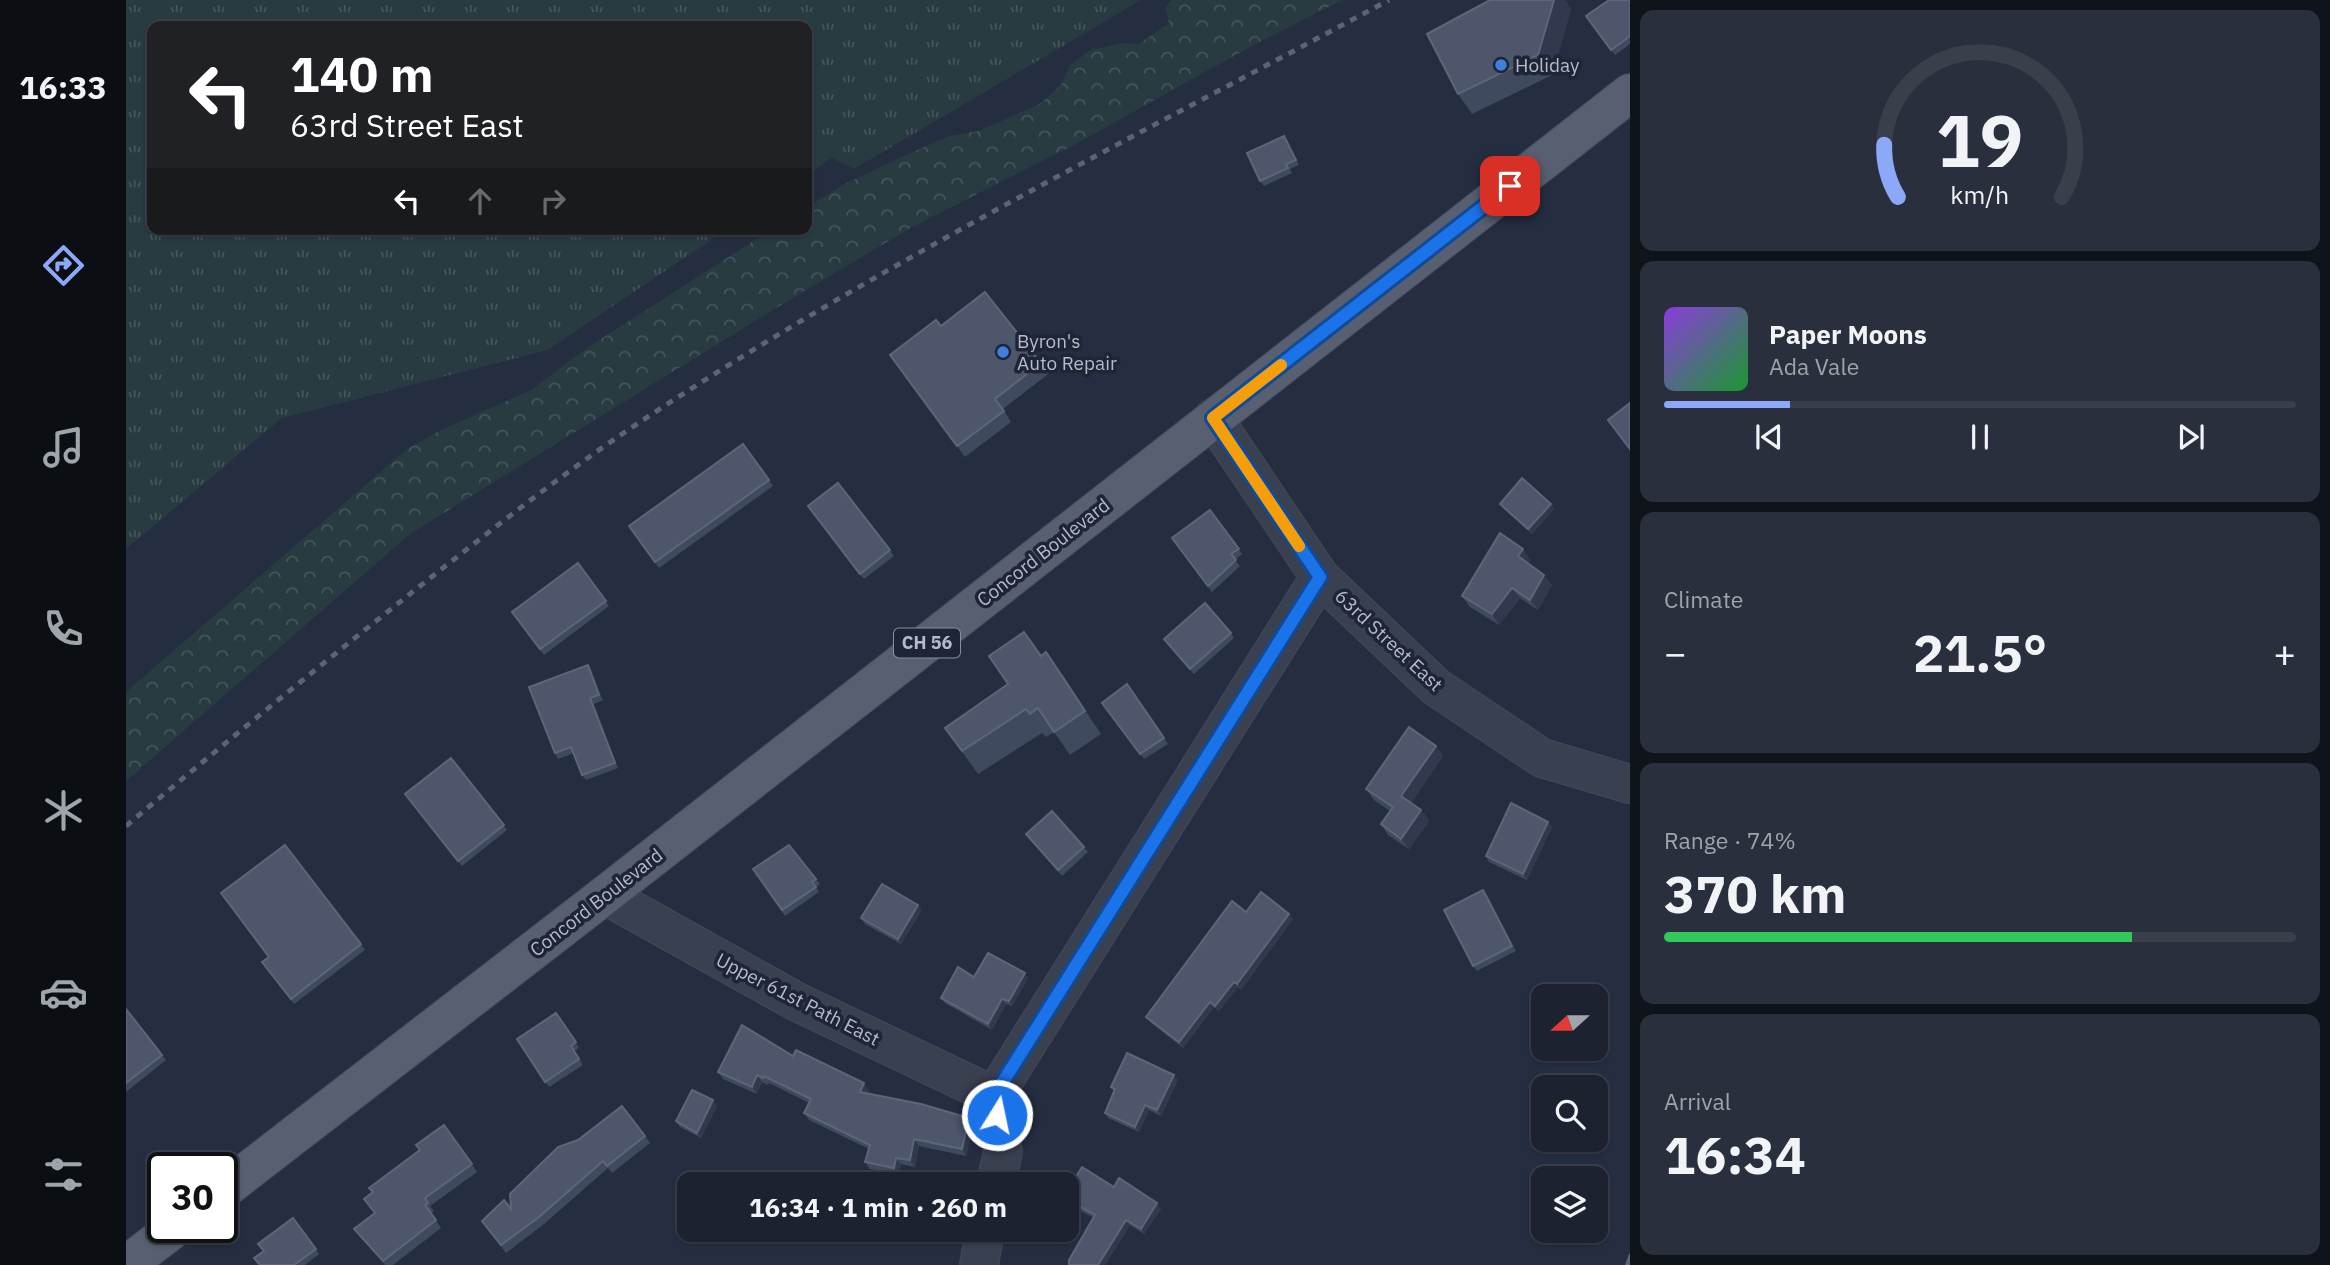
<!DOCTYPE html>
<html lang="en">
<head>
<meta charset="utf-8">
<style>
	:root { --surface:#1c2230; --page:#292f3c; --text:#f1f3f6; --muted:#a0a4ab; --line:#3a3f4c; --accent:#8ca9f9 }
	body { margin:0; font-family:"IBM Plex Sans",sans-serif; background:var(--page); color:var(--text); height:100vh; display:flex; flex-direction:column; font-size:26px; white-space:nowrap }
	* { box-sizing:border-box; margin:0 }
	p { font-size:23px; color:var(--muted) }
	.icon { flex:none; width:38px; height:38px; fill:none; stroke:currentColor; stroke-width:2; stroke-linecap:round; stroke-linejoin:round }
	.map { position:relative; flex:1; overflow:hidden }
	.sheet { display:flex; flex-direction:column; gap:10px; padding:10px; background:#0f131a; width:700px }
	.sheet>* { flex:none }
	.guide { position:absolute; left:21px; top:21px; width:665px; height:214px; border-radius:14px; box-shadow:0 2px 5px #0004,0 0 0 2px var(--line); background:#202124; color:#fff; overflow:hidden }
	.needle { width:46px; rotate:249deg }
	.fabs { position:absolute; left:1405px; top:984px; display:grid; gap:14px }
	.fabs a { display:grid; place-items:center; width:77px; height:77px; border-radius:14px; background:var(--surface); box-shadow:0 2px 5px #0004,0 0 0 2px var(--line); font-size:35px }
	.speed { position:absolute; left:21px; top:1152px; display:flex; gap:14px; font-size:35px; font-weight:700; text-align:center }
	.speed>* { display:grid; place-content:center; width:91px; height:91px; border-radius:50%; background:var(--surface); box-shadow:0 2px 5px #0004,0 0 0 2px var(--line); line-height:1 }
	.speed .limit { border:4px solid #111; border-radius:10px; background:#fff; color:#111 }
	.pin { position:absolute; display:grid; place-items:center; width:60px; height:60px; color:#fff; margin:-30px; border-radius:14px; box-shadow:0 4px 10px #0006 }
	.me { position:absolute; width:77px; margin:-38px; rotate:10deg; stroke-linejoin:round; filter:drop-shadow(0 0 5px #0008) }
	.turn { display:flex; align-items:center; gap:24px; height:147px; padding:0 28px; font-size:32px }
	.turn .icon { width:91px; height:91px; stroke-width:2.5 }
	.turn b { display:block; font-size:49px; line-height:60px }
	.lanes { display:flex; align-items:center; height:66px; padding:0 28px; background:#0003; justify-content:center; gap:35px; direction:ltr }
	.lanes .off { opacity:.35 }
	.big { font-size:52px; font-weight:700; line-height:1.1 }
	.sheet .widget { flex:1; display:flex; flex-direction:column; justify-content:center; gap:10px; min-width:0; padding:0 24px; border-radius:14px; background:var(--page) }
	.sheet .dial { align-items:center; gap:0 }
	.dial svg { height:182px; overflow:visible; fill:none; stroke:var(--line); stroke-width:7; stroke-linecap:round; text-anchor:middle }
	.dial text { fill:var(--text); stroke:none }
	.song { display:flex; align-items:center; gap:21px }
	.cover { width:84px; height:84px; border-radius:10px; background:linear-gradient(135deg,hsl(270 70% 55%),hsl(130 70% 35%)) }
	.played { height:7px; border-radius:4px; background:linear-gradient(90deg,var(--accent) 20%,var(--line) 20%) }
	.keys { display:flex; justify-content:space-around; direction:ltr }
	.heat { display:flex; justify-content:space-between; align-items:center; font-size:38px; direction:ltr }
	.charge { height:10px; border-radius:5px; background:linear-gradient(90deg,#34c759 74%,var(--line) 0) }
	.trip { position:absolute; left:551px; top:1172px; width:402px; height:70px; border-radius:14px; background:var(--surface); box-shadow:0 2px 5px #0004,0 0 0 2px var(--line); font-weight:700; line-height:70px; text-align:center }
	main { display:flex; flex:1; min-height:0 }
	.tabs { display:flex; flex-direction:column; width:126px; justify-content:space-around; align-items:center; background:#0b0e13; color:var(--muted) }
	.tabs .icon { width:49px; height:49px }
	.tabs .current { color:var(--accent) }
	.tabs b { font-size:32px; color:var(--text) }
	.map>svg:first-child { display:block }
</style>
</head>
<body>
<main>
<nav class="tabs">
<b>16:33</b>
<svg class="icon current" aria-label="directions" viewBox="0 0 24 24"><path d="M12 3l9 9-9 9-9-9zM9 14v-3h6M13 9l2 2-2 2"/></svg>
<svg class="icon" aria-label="music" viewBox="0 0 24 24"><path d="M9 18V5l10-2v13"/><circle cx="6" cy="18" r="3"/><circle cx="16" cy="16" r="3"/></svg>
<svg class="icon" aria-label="phone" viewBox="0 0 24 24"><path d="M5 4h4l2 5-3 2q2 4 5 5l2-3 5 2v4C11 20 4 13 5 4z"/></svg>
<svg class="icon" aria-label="climate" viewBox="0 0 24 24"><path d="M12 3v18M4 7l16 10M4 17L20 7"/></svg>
<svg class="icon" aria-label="car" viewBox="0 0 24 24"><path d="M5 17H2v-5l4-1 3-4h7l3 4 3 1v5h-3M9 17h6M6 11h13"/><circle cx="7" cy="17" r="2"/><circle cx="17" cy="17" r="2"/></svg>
<svg class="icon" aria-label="filters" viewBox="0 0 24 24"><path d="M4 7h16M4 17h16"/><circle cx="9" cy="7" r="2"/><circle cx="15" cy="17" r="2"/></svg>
</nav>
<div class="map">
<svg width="1504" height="1265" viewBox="0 0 1504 1265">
	<defs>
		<pattern id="forest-crowns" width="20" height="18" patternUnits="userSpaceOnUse" patternTransform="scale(1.75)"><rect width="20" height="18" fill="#273b41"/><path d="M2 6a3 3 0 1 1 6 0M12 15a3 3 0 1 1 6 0" fill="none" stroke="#44555b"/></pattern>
		<pattern id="park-tufts" width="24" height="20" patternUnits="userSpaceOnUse" patternTransform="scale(1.75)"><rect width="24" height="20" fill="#273b41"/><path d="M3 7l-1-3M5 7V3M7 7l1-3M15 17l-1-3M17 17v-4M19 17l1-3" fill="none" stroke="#44555b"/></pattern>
	</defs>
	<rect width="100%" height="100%" fill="#252d40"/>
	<polygon fill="url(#forest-crowns)" points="1046,0 1216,0 1122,48 948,145 788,226 660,302 284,534 0,781 0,692 281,449 315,430 405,390 461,348 646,229 681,229 681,207 719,184 784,153 824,136 853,131 915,103 935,85 944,65 965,50 997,43 1013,44 1043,23 1039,7"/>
	<polygon fill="url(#park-tufts)" points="0,0 1015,0 728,169 706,158 681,175 681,26 26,26 26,229 601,229 422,350 156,418 0,549"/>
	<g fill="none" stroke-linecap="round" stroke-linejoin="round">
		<defs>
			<g id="minor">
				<polyline points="1087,418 1194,577 1310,687 1416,758 1504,784"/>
				<polyline points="479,895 671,1002 868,1096"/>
				<polyline points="868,1096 1194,577"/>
				<polyline points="868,1096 877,1153 869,1185"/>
				<polyline points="853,1265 859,1230"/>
			</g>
			<g id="major">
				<polyline points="96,1191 479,895 1504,93"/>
				<polyline points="0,1265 50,1227"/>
			</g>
		</defs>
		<use href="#minor" stroke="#434959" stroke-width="40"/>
		<use href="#major" stroke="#434959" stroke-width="40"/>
		<use href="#minor" stroke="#394050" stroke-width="38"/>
		<use href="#major" stroke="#575f70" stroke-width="38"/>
		<path stroke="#5b6377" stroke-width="5" stroke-dasharray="7 7" stroke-linecap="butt" d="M0,826c95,-80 192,-159 289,-236 70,-55 139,-110 213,-160 242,-162 505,-292 761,-430"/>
	</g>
	<g fill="#404a5e">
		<polygon points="1364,0 1439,0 1445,9 1426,75 1346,114 1332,94"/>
		<polygon points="1504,0 1504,44 1489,55 1460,16"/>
		<polygon points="1158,136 1173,165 1164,169 1166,173 1138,186 1134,181"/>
		<polygon points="764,355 915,363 922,374 877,409 885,422 839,457"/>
		<polygon points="617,444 647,486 533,568 503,526"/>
		<polygon points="712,483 768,556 738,579 682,506"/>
		<polygon points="1374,504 1425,504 1428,509 1406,534 1378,509"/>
		<polygon points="1084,510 1116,554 1109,560 1114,566 1086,592 1046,538"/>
		<polygon points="1397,549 1404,560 1402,563 1426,585 1412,610 1394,598 1373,625 1344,607 1336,596"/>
		<polygon points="452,563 483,606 418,655 386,612"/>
		<polygon points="1105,633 1108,638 1068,674 1038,639"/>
		<polygon points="915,656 937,675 975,734 944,755 928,732 920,737 916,733 852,774 819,728 882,684"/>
		<polygon points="462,665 465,670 477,700 468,704 492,768 460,780 456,775 448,753 432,759 429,753"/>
		<polygon points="1001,684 1042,744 1018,759 976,703"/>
		<polygon points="1317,756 1285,803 1295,810 1303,821 1283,849 1262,835 1255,824 1264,811 1248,800 1240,789"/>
		<polygon points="325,758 381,830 336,866 279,794"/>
		<polygon points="1426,827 1401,880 1363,862 1360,856"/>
		<polygon points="900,834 958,847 962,852 936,876"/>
		<polygon points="159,845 239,950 168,1004 136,962 143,957"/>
		<polygon points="627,869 690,879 694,884 690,887 693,892 659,916"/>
		<polygon points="1361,895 1390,951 1351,971 1347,966"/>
		<polygon points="796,910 775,944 739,924 735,918"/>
		<polygon points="1120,912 1163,914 1167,919 1115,990 1112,987 1093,1011 1088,1007 1057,1048 1024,1022 1020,1017"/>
		<polygon points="899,973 902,978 886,1006 880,1004 866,1030 819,1003 815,998 848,977"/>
		<polygon points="0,1009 40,1060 0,1092"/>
		<polygon points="430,1013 453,1048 448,1051 457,1065 423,1087 391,1039"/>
		<polygon points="667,1056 743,1090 741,1094 848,1124 840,1156 793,1146 789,1167 775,1164 773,1175 744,1169 739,1162 743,1149 683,1120 678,1113 683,1103 643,1083 642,1085 636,1082 631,1094 597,1079 592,1072"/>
		<polygon points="1052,1080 1035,1116 1023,1110 1013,1132 982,1118 979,1113 988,1092 985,1087"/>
		<polygon points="587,1100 591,1106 575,1138 554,1127 550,1121"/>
		<polygon points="318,1125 351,1172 304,1206 308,1211 305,1213 315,1228 267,1265 259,1265 228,1229 249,1213 247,1192 294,1150"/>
		<polygon points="519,1136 524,1143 486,1173 482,1168 418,1224 380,1253 356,1221 385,1209"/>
		<polygon points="988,1187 1035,1209 1018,1234 1004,1225 979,1265 943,1265 968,1218 946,1206 942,1200 943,1198 942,1195 942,1189"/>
		<polygon points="167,1218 193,1254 179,1265 134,1265 138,1251"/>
	</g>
	<g fill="#30394d">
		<polygon points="1428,0 1439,0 1445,9 1426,75 1412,55"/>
		<polygon points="1425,504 1428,509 1406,534 1402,529"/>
		<polygon points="1397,549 1404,560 1399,567 1392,556"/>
		<polygon points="1418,575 1426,585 1412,610 1404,600"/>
		<polygon points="1386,588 1394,598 1373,625 1366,614"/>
		<polygon points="920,652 937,675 975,734 959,711"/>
		<polygon points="462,665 465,670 477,700 473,695"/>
		<polygon points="464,698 468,704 492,768 489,763"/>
		<polygon points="1310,746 1317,756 1282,807 1275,796"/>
		<polygon points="1295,810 1303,821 1283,849 1275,839"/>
		<polygon points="1422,822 1426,827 1401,880 1397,874"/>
		<polygon points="1357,890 1361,895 1390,951 1386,946"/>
		<polygon points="792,905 796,910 775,944 772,939"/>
		<polygon points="1163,914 1167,919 1115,990 1111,984"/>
		<polygon points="899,973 902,978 886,1006 883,1001"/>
		<polygon points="1108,982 1112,987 1093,1011 1089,1006"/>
		<polygon points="876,999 880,1004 866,1030 862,1024"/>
		<polygon points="1084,1002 1088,1007 1057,1048 1053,1042"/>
		<polygon points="631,1075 636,1082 631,1094 626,1087"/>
		<polygon points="1048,1075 1052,1080 1035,1116 1031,1110"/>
		<polygon points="738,1083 743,1090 739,1099 734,1092"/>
		<polygon points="587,1100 591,1106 575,1138 571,1133"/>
		<polygon points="1019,1105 1023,1110 1013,1132 1009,1127"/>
		<polygon points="843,1118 848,1124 840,1156 836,1149"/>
		<polygon points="788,1139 793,1146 789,1167 784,1160"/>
		<polygon points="770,1158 775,1164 773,1175 768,1168"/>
		<polygon points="1031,1203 1035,1209 1018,1234 1015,1229"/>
		<polygon points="1000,1220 1004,1225 979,1265 972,1265"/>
	</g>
	<g fill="#4d566a" stroke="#5d6679" stroke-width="2">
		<polygon points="1364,0 1428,0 1412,55 1332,94 1301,34"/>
		<polygon points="1483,0 1504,0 1504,36 1485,50 1460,16"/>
		<polygon points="1158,136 1170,160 1160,164 1162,168 1134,181 1121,153"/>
		<polygon points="859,292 915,363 869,399 878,411 831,446 764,355 810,320 815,326"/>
		<polygon points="1504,403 1504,449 1482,420"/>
		<polygon points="617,444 643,480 529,562 503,526"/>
		<polygon points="1396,478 1425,504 1402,529 1374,504"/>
		<polygon points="712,483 764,550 734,574 682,506"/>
		<polygon points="1084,510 1113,549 1105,554 1110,560 1082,586 1046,538"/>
		<polygon points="1374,533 1397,549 1392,556 1418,575 1404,600 1386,588 1366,614 1336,596"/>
		<polygon points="452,563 480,601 414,649 386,612"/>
		<polygon points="1079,603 1105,633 1064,669 1038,639"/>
		<polygon points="898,632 915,656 920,652 959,711 928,732 912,708 904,714 900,709 836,751 819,728 882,684 863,656"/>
		<polygon points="462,665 473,695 464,698 489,763 456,775 445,747 429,753 403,687"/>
		<polygon points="1001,684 1038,738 1014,754 976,703"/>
		<polygon points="1283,727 1310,746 1275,796 1295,810 1275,839 1255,824 1267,807 1240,789"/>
		<polygon points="325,758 378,825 332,861 279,794"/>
		<polygon points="1385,803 1422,822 1397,874 1360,856"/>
		<polygon points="926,811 958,847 932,870 900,834"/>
		<polygon points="159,845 235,944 165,999 136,962 143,957 95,893"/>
		<polygon points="663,845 690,879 686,882 690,887 656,910 627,869"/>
		<polygon points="756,884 792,905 772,939 735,918"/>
		<polygon points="1357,890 1386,946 1347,966 1318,910"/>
		<polygon points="1135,892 1163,914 1111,984 1108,982 1089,1006 1084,1002 1053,1042 1020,1017 1106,901 1120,912"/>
		<polygon points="862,953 899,973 883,1001 876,999 862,1024 815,998 832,967 848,977"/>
		<polygon points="0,1009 36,1055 0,1083"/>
		<polygon points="430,1013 450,1042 445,1046 453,1059 419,1082 391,1039"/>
		<polygon points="616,1025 667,1056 670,1050 738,1083 734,1092 795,1104 843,1118 836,1149 788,1139 784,1160 770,1158 768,1168 739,1162 744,1145 678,1113 685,1099 638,1076 637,1078 631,1075 626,1087 592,1072"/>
		<polygon points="1001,1053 1048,1075 1031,1110 1019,1105 1009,1127 979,1113 989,1089 985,1087"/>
		<polygon points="566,1090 587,1100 571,1133 550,1121"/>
		<polygon points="496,1106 519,1136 481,1166 477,1161 413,1217 375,1245 356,1221 378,1200 385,1209 384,1194 432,1147 452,1140"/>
		<polygon points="318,1125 346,1164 299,1198 302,1203 299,1205 310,1220 257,1261 228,1229 249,1213 238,1199 247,1192 243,1188 294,1150 290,1145"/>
		<polygon points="956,1167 988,1187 993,1178 1031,1203 1015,1229 1000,1220 972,1265 943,1265 943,1260 969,1215 942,1200 944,1196 942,1194 942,1189"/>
		<polygon points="167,1218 190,1249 168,1265 134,1265 128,1258 138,1251 132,1244"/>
		<polygon points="1504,1254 1504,1265 1500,1265"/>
	</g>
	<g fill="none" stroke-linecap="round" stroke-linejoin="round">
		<defs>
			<polyline id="route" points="871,1115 868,1096 1194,577 1087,418 1384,186"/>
		</defs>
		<use href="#route" stroke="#114b97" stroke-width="18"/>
		<use href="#route" stroke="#1a73e8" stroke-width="12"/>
		<polyline stroke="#f59e0b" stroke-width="12" points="1155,365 1087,418 1173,546"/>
	</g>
	<g fill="#3f7fe0" stroke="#1e2535" stroke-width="2.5">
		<circle cx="1375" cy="65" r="7"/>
		<circle cx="877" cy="352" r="7"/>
	</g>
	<g text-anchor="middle" stroke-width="7" stroke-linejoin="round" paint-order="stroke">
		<rect fill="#1e2535" stroke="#888e9e" stroke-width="2" x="768" y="628.5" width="66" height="29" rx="5"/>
		<g font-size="18" font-weight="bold" fill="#b6bbcb">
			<text x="801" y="649">CH 56</text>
		</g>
		<g font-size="19" fill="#b6bbcb" stroke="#1e2535" text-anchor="start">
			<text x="1389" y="72">Holiday</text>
			<text x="891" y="348">Byron's<tspan x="891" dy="22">Auto Repair</tspan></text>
		</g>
		<g font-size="19" fill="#b6bbcb" stroke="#1e2535">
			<text transform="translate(917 552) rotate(-38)" y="7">Concord Boulevard</text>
			<text transform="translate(1263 640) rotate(43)" y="7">63rd Street East</text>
			<text transform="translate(470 902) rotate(-38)" y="7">Concord Boulevard</text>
			<text transform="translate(672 999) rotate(27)" y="7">Upper 61st Path East</text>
		</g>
	</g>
</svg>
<div class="fabs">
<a><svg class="needle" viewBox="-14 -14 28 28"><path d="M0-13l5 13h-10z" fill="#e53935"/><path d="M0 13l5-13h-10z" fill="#a0a4ab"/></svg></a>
<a><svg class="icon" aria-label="search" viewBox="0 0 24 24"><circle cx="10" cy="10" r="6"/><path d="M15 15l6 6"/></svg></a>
<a><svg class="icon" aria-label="layers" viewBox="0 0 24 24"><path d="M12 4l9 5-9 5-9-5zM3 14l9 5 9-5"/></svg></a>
</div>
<div class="speed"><div class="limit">30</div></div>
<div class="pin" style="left:1384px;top:186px;background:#d93025"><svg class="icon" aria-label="arrive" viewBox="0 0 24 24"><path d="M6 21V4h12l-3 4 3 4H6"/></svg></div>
<svg class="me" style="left:871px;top:1115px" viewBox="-20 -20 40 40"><circle r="17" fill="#1a73e8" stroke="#fff" stroke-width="3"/><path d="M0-11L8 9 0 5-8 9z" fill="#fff"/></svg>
<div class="trip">16:34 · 1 min · 260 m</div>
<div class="guide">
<div class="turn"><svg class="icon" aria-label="left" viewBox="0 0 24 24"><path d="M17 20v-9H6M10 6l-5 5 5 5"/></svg><div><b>140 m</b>63rd Street East</div></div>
<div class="lanes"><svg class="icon" aria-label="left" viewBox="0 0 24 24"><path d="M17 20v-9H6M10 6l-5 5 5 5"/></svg><svg class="icon off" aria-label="ahead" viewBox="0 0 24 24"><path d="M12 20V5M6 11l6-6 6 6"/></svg><svg class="icon off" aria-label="right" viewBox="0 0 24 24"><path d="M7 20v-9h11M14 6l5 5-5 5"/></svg></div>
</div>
</div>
<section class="sheet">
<div class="widget dial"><svg viewBox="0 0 100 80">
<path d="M14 69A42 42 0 1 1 86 69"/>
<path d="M14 69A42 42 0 0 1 8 46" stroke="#8ca9f9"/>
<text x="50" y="56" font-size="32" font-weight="700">19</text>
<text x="50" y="72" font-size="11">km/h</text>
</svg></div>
<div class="widget">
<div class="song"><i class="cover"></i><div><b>Paper Moons</b><p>Ada Vale</p></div></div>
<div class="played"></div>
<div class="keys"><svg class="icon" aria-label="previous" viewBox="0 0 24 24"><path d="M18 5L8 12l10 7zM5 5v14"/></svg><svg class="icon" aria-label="pause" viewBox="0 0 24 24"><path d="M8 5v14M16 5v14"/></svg><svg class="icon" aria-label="next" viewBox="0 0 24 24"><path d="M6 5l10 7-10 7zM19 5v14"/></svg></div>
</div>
<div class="widget"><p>Climate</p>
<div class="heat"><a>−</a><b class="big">21.5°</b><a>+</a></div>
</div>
<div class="widget"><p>Range · 74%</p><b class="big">370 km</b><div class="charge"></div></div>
<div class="widget"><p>Arrival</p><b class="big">16:34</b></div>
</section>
</main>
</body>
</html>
